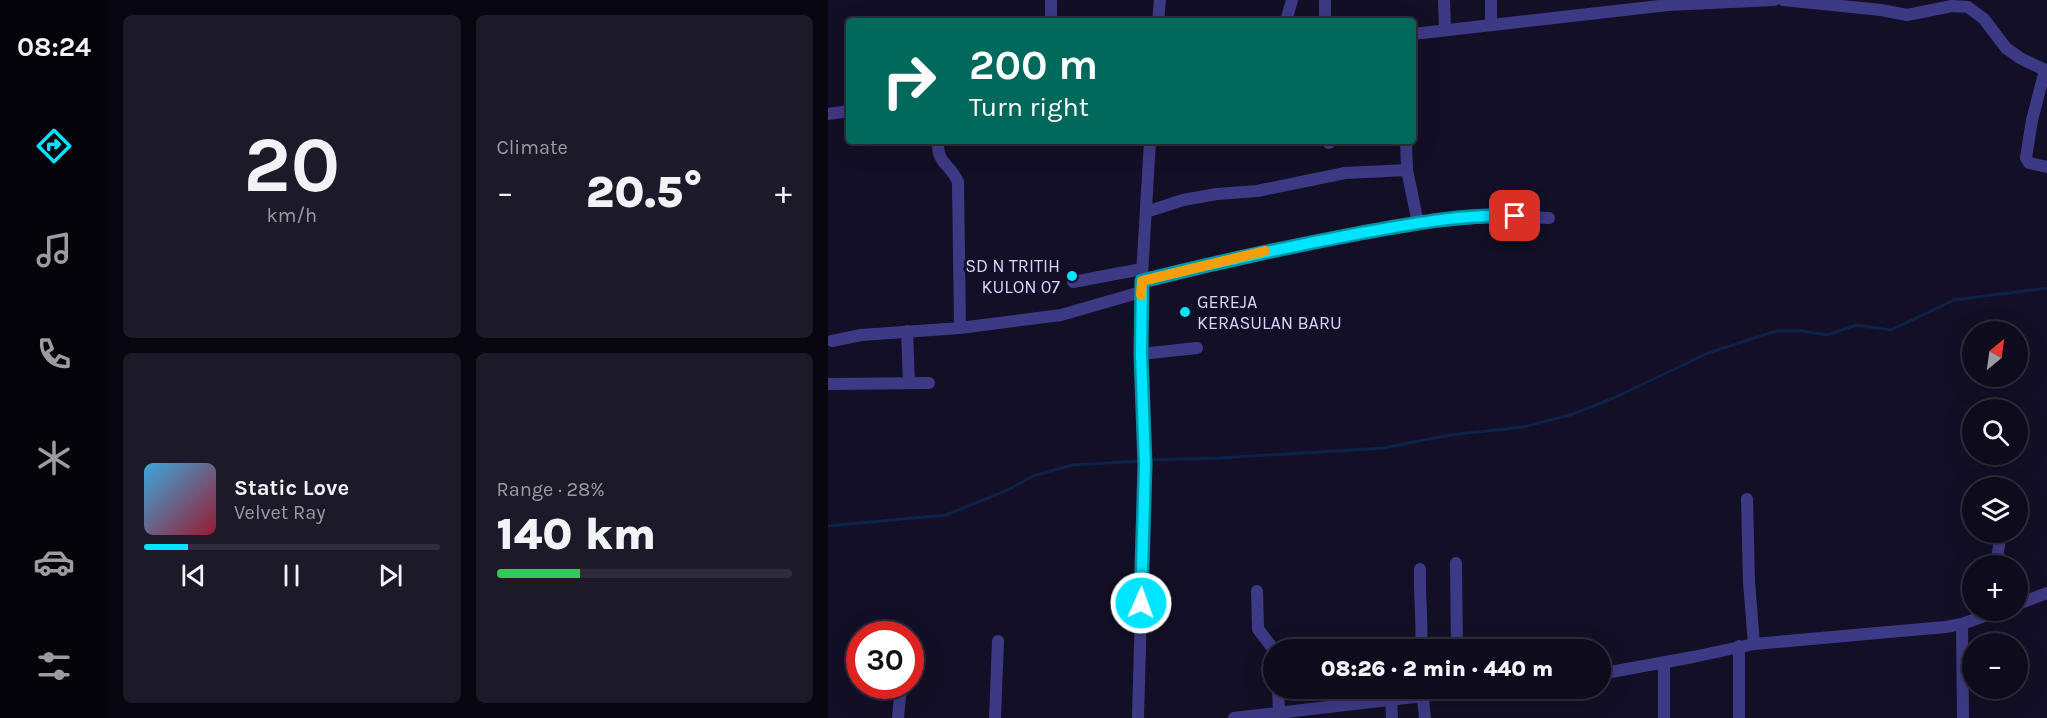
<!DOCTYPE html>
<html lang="en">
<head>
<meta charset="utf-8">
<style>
	:root { --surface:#0e0b1c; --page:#1c1929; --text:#f1f3f6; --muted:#9b9ba3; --line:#2e2b3b; --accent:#00e5ff }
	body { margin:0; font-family:Karla,sans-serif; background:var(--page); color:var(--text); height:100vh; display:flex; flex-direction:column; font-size:22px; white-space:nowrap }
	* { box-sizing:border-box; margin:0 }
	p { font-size:20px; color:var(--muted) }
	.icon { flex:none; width:33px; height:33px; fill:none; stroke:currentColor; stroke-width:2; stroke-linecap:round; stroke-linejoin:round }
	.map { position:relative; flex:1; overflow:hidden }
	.side { display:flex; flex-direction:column; gap:15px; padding:15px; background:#08060f; width:720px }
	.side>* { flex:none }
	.hud { position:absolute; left:18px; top:18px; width:570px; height:126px; border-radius:6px; box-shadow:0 6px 24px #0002,0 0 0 2px var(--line); background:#00695c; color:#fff; overflow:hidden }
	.needle { width:39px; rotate:29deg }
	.buttons { position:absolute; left:1134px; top:321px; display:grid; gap:12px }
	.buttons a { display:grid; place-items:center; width:66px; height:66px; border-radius:50%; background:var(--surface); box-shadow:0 6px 24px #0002,0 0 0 2px var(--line); font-size:30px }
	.speed { position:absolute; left:18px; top:621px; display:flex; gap:12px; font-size:30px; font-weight:700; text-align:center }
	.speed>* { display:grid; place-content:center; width:78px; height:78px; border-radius:50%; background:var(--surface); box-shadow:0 6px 24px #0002,0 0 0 2px var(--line); line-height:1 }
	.speed .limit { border:9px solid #d22; background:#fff; color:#111 }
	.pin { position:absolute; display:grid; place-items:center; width:51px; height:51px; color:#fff; margin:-26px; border-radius:12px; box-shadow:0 3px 9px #0006 }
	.me { position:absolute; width:66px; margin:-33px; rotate:2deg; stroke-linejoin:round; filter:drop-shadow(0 0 4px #0008) }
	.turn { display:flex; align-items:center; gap:21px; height:126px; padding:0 24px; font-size:27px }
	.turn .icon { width:78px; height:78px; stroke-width:2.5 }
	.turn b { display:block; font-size:42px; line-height:51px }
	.big { font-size:45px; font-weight:800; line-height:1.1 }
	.side .tile { flex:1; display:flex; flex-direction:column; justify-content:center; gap:9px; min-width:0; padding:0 21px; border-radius:9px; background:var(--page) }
	.side .dial { align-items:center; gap:0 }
	.dial b { font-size:78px; line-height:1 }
	.song { display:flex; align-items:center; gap:18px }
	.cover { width:72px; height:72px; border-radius:9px; background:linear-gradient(135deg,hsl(200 70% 55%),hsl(350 70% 35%)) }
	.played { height:6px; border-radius:3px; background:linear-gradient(90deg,var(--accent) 15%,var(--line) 15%) }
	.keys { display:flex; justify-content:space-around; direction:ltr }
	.heat { display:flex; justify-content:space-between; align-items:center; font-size:33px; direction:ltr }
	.charge { height:9px; border-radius:4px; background:linear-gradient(90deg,#34c759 28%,var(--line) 0) }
	.side .tiles { flex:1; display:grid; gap:15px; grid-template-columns:repeat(2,1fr) }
	.trip { position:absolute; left:435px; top:639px; width:348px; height:60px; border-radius:30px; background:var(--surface); box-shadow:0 6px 24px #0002,0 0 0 2px var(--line); font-weight:800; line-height:60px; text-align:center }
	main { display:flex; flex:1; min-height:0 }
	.menu { display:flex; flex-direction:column; width:108px; justify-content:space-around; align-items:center; background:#06040b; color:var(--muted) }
	.menu .icon { width:42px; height:42px }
	.menu .active { color:var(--accent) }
	.menu b { font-size:27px; color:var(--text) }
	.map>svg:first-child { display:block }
</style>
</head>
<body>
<main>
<nav class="menu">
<b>08:24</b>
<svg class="icon active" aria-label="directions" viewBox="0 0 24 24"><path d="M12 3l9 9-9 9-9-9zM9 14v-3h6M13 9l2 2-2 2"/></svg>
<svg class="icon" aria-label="music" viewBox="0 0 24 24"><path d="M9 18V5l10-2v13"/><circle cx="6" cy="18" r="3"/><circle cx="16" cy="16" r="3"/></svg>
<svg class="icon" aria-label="phone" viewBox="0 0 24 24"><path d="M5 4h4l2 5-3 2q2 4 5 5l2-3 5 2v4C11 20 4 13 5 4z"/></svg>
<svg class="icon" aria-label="climate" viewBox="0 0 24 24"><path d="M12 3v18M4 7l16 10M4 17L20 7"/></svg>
<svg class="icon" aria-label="car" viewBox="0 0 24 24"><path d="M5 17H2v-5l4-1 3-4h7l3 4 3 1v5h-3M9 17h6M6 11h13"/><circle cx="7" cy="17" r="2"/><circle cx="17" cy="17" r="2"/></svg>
<svg class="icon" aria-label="filters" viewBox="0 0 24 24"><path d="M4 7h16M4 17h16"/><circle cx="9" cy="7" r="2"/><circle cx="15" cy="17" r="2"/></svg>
</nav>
<section class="side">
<div class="tiles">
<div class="tile dial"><b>20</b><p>km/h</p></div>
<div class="tile"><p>Climate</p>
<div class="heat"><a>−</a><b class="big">20.5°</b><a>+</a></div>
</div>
<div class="tile">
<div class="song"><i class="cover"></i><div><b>Static Love</b><p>Velvet Ray</p></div></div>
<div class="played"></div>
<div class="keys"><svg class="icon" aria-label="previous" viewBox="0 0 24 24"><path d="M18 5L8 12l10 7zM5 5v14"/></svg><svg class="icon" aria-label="pause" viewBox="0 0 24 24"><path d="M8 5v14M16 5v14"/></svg><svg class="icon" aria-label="next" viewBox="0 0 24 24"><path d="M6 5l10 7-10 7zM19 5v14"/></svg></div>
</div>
<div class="tile"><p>Range · 28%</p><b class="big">140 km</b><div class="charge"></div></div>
</div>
</section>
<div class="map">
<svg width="1219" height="718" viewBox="0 0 1219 718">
	<rect width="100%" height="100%" fill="#130f26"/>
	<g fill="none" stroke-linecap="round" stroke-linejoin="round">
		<g stroke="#0c2248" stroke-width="3">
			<polyline points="321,460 391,458 555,448 622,435 695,427 742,415 786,398 880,353 948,331 975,331 999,335 1028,325 1063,330 1126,300 1219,288"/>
			<polyline points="0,526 118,515 180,490 205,476 244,465 315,461"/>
		</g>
		<g stroke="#3d3a85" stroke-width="12">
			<polyline points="223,0 223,21"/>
			<polyline points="497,0 497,21"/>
			<polyline points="616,0 617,29"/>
			<polyline points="955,0 1053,10 1079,15 1124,6 1140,7 1156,19 1178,48 1192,58 1219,71"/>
			<polyline points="330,21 332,0"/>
			<polyline points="458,21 464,0"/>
			<polyline points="663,24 663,0"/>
			<polyline points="585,34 840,5 946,0"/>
			<polyline points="1217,70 1204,120 1198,158 1201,163 1219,167"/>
			<polyline points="0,114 21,111"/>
			<path d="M110,141c-1,24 12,22 20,41l2,146"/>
			<polyline points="501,141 501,143"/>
			<polyline points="578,141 579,170 590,223"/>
			<polyline points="318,212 355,200 389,194 429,191 517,173 579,170"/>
			<polyline points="314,281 433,252 590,223 670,216 721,218"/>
			<polyline points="245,282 314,269"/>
			<polyline points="79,331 81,383"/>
			<polyline points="4,341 33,335 132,328 233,315 313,292"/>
			<polyline points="313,354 369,348"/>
			<polyline points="0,384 101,383"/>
			<polyline points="919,499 921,582 926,644"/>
			<polyline points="628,563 629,650"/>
			<polyline points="1168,566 1173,532"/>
			<path d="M592,569c-1,27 3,53 1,81"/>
			<polyline points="429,591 430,629 446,650"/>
			<polyline points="1190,604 1219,593"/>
			<polyline points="1134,624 1135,718"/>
			<polyline points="79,634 79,633"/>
			<polyline points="911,646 911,718"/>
			<polyline points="772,674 865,657 926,644 1117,627 1134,624 1173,610"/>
			<polyline points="450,688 451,712"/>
			<polyline points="594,689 597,718"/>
			<polyline points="563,699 564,718"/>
			<polyline points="70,718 73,686"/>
			<polyline points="167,718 170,641"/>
			<polyline points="310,718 317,465 313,292 322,141"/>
			<polyline points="406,718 664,688"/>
			<polyline points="836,718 836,663"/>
		</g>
	</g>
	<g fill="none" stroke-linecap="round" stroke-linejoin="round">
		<defs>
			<path id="route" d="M313,603l4,-138 -4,-111 1,-73c72,-18 145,-34 219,-48 50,-9 102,-19 154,-17"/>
		</defs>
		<use href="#route" stroke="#0095a6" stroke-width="15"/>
		<use href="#route" stroke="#00e5ff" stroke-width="10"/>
		<polyline stroke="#f59e0b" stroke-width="10" points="313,295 314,281 437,251"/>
	</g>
	<g fill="#00e5ff" stroke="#130f26" stroke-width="2">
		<circle cx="244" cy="276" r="6"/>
		<circle cx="357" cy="312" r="6"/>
	</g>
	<g text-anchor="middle" stroke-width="6" stroke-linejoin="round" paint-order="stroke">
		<g font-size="18" fill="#d9d4ff" stroke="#130f26" text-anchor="end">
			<text x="232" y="272">SD N TRITIH<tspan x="232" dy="21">KULON 07</tspan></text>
			<text x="369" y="308" text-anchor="start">GEREJA<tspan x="369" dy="21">KERASULAN BARU</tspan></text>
		</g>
	</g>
</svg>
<div class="buttons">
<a><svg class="needle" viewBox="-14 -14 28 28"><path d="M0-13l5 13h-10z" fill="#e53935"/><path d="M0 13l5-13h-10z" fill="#9b9ba3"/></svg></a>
<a><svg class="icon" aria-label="search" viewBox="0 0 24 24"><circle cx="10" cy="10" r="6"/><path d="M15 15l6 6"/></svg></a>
<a><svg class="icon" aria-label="layers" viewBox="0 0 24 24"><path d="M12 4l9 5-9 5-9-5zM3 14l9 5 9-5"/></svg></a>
<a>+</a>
<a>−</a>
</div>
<div class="speed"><div class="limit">30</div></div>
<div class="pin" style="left:687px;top:216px;background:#d93025"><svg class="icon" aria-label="arrive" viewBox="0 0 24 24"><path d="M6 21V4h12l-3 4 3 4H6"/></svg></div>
<svg class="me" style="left:313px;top:603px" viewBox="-20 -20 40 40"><circle r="17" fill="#00e5ff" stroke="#fff" stroke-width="3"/><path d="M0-11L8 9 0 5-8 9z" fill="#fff"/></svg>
<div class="trip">08:26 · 2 min · 440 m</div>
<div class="hud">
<div class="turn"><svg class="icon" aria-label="right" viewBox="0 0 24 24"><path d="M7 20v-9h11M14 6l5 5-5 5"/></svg><div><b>200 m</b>Turn right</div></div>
</div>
</div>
</main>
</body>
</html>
